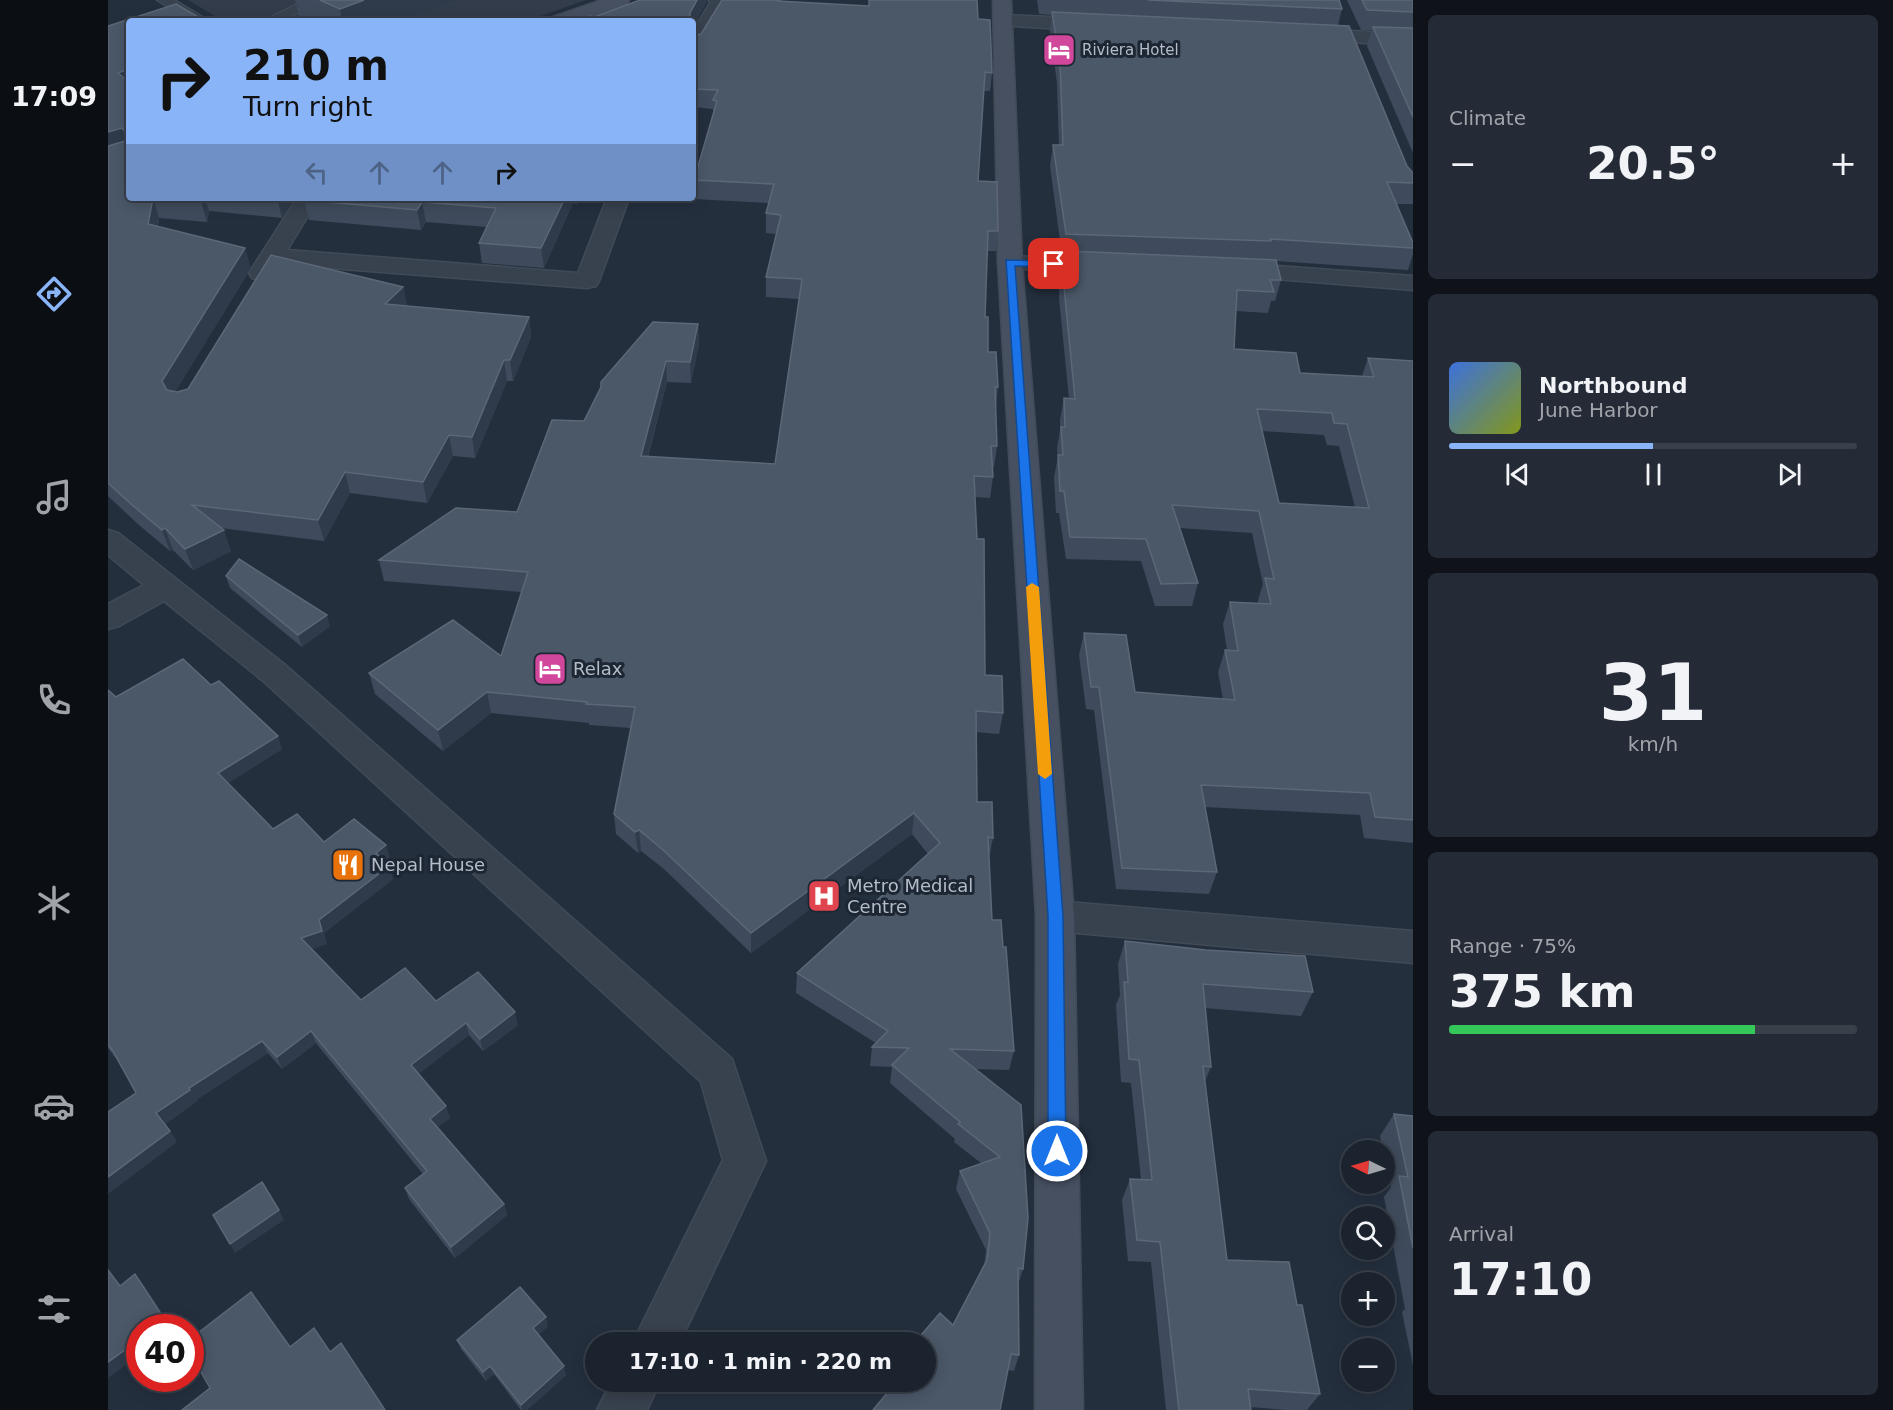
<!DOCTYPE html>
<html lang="en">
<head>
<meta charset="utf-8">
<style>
	:root { --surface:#1b232e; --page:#242b36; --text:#f1f3f6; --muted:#a0a4aa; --line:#39404a; --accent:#8ab4f8 }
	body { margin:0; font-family:"DejaVu Sans",sans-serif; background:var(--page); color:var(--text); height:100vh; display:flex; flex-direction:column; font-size:22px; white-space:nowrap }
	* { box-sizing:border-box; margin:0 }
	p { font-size:20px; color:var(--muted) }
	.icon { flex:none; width:33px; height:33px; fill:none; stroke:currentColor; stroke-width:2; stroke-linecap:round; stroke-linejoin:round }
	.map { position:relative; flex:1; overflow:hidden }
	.sheet { display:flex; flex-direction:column; gap:15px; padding:15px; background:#0f1319; width:480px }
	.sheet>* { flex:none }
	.banner { position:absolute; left:18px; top:18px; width:570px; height:183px; border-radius:6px; box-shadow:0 3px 15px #0003,0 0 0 2px var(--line); background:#8ab4f8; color:#111; overflow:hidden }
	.needle { width:39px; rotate:275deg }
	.tools { position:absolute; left:1233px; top:1140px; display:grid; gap:12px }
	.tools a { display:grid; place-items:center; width:54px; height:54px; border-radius:50%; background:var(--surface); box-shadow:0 3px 15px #0003,0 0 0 2px var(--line); font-size:30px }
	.speed { position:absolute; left:18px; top:1314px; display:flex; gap:12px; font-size:30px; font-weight:700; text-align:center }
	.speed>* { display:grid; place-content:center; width:78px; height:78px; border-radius:50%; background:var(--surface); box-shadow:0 3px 15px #0003,0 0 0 2px var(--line); line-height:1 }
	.speed .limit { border:9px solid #d22; background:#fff; color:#111 }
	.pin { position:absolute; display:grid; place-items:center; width:51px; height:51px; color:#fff; margin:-26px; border-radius:12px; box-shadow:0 3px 9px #0006 }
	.me { position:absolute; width:66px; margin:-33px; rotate:0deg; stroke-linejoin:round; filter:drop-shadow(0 0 4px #0008) }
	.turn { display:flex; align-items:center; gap:21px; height:126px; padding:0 18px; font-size:27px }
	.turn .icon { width:78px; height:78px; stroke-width:2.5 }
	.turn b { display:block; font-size:42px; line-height:51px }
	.lanes { display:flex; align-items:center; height:57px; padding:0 18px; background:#0003; justify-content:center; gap:30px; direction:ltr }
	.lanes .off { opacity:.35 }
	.big { font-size:45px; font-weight:600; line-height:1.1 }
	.sheet .tile { flex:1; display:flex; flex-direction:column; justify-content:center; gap:9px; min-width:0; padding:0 21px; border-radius:9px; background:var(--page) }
	.sheet .dial { align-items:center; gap:0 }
	.dial b { font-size:78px; line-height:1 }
	.song { display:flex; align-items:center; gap:18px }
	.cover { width:72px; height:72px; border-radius:9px; background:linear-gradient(135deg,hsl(220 70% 55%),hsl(70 70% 35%)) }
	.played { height:6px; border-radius:3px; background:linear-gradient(90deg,var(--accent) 50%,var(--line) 50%) }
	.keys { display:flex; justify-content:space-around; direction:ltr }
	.heat { display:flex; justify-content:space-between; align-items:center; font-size:33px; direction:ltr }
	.charge { height:9px; border-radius:4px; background:linear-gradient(90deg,#34c759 75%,var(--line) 0) }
	.trip { position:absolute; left:477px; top:1332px; width:351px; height:60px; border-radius:30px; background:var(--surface); box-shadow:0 3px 15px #0003,0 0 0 2px var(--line); font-weight:600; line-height:60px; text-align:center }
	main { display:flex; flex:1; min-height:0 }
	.tab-bar { display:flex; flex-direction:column; width:108px; justify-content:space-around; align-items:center; background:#0b0e12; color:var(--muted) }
	.tab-bar .icon { width:42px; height:42px }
	.tab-bar .selected { color:var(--accent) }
	.tab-bar b { font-size:27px; color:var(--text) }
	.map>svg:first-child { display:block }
</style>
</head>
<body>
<main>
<nav class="tab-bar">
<b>17:09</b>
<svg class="icon selected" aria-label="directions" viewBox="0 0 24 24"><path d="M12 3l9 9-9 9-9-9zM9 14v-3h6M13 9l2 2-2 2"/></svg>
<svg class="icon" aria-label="music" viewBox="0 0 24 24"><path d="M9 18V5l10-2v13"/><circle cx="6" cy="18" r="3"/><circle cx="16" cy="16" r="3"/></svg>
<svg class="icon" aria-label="phone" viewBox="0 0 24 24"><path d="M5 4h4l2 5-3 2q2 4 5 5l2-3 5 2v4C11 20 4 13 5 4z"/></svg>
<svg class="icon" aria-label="climate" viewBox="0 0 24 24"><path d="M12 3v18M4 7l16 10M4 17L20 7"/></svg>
<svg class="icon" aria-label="car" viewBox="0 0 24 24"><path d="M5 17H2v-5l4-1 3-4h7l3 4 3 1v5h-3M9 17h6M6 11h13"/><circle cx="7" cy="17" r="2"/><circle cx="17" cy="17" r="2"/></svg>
<svg class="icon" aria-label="filters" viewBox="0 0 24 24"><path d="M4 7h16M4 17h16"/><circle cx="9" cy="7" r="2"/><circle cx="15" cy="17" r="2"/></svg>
</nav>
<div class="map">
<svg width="1305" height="1410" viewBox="0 0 1305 1410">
	<rect width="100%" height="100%" fill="#242f3e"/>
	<polygon fill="#323c4b" points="80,0 478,0 419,21 115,21"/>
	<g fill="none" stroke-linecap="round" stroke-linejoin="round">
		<defs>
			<g id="lane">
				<polygon points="49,0 66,0 101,21 84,21"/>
				<polygon points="198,0 216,0 173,21 155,21"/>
			</g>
			<g id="street">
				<polygon points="601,0 619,0 620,3 592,51 585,53 585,31 602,3"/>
				<polygon points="896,15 989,19 996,21 998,25 996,29 989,31 889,25 887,21 889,17"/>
				<polygon points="1202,29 1305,34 1305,46 1195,39 1192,35 1195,31"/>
				<polygon points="189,198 211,198 179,250 470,273 499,198 521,198 491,281 488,286 479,288 171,264 162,278 153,280 144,278 141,273"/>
				<polygon points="902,256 998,259 1006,261 1010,266 1006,271 998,273 894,268 890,263 894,258"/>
				<polygon points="1127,263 1305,276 1305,290 1119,275 1115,270 1119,265"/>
				<polygon points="0,530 10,533 176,664 624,1059 658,1161 572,1342 525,1342 615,1160 593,1082 154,680 56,601 11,626 0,629 0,604 36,585 0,555"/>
				<polygon points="947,901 1305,931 1305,963 947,931 934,927 928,916 934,905"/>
				<polygon points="503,1382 552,1382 539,1410 489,1410"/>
			</g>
			<g id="secondary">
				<polygon points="494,0 521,0 519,4 470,21 443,21 445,17"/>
				<polygon points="885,0 903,0 914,263 966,916 975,1410 927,1410 928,916 890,263"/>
			</g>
		</defs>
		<use href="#lane" stroke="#414a57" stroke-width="3"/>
		<use href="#street" stroke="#414a57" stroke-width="3"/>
		<use href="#secondary" stroke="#414a57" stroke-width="3"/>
		<use href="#lane" fill="#38414e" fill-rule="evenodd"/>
		<use href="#street" fill="#38414e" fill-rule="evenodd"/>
		<use href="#secondary" fill="#465061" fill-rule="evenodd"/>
	</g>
	<g fill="#3f4b5c" fill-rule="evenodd">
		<polygon points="187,0 351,0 298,21 192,21"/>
		<polygon points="614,0 674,0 674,1 870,19 884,73 882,91 876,91 870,181 890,231 888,251 879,251 877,317 880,352 890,387 888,407 889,446 886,467 884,467 885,477 882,498 867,497 877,675 895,713 891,734 868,732 869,802 885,838 881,858 884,920 895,947 906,1051 901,1070 868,1069 913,1105 915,1269 910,1285 911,1355 906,1371 900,1370 845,1325 876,1266 878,1250 848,1189 852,1171 873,1163 846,1142 847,1139 782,1083 784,1067 762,1066 764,1047 768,1043 688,993 689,973 820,854 804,834 643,953 556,869 533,851 530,853 508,834 506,814 523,728 481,725 481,723 383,713 335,751 267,694 261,673 393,656 414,592 276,581 271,560 409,512 476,421 590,324 591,344 583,383 559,382 540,457 667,464 691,299 658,297 658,277 668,234 658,233 658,213 661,203 586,199 586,180 605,114 605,109 585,107 585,36 593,34"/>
		<path d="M929,0h302l3,9 -4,16 69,141 5,6h1v32h-17l17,39v11l-5,16 -132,-9 5,19 -6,21h-4l-3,12 -32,-2 -2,38 66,24 62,3 6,-18 45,3v482l-49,-5 -4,-23 -155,-8 12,65 -8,22 -93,-5 -22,-179 -8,-1 -7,-54 5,-22 51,59 88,7 -5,-27 7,-22h2l-4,-26 7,-22 28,2v-4l5,-16 -11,-51 -72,-5 18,55 -6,23h-37l-14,-45 -75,-2 -7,-46h-3l-2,-36 4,-20 -1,-8 3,-19v-10l4,-22h5l-10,-100v-22l3,-21 -12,-89 3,-21h6l-2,-62 -7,-52 2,-16 -13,-1zM1154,431l62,4 3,10 12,1 16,61 -76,-4z"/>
		<polygon points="1239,0 1305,0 1305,153 1259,46 1264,30 1253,30"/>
		<polygon points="21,21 21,198 186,198 174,218 101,211 99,222 51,218 50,227 143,268 67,392 69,392 80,389 295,287 299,306 421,317 423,337 405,381 399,381 367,458 345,456 319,503 242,493 216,541 113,528 123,551 85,570 65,550 62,551 31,525 0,496 0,26"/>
		<polygon points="197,198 471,198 469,204 465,203 436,268 374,263 371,243 379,227 318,222 313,230 201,220 196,200"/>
		<polygon points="118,576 222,626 194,647 122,588"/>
		<polygon points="103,685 174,749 120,783 165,829 282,858 277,862 285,879 216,933 219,944 203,949 253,1000 328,1001 410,1025 375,1051 361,1035 310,1074 342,1118 330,1127 396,1204 399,1215 347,1258 301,1199 297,1188 315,1174 208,1043 174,1069 160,1053 88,1100 89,1101 57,1124 69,1142 28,1093 9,1060 0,1048 0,690 8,697"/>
		<polygon points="1017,941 1205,992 1193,1016 1097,1008 1103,1067 1097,1081 1119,1260 1189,1305 1212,1394 1199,1410 1178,1410 1143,1407 1143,1410 1058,1410 1043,1262 1020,1261 1014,1200 1022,1179 1033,1179 1023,1083 1013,1082 1008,1005 1012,995 1010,964"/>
		<polygon points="1286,1114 1305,1116 1305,1365 1294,1312 1297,1309 1276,1197 1283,1187 1276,1157 1276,1150 1275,1150 1272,1136"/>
		<polygon points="440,1326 430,1335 458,1375 419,1410 413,1410 386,1374 378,1381 353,1349 349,1340"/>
	</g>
	<g fill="#2f3b4b">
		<polygon points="256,0 351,0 298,21 234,21 232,9"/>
		<polygon points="589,0 600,0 585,27 585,21 582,21 582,13"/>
		<polygon points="21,69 21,90 10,73"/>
		<polygon points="14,128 20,147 0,154 0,132"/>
		<polygon points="21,130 21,143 17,131"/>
		<polygon points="45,198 51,218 47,244 40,224"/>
		<polygon points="94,198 97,198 101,211 99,222 93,202"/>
		<polygon points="169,198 186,198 174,218"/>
		<polygon points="457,198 465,198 465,203 436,268 433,248"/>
		<polygon points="314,202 318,222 313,230 309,210"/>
		<polygon points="137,248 143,268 61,402 54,381"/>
		<polygon points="295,287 299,307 277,304"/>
		<polygon points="421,317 423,337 405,381 402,360"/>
		<polygon points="590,324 591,344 583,383 582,362"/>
		<polygon points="396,360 399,381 367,458 364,437"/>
		<polygon points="558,361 559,382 534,477 533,456"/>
		<polygon points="341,435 345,456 319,503 315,482"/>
		<polygon points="237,472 242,493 216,541 210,520"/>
		<polygon points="57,528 65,550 62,551 54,530"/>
		<polygon points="116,530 123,551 85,570 77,549"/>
		<polygon points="219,615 222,626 194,647 190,635"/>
		<polygon points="379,692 383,713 335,751 330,730"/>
		<polygon points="170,736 174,749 115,786 110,773"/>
		<polygon points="806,813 804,834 643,953 643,933"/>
		<polygon points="531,830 533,851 530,853 527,832"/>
		<polygon points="278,845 282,858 272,865 268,853"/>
		<polygon points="281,866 285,879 216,933 219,944 198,951 193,938 211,920"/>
		<polygon points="407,1012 410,1025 375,1051 372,1039"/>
		<polygon points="358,1023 361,1035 307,1077 303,1065"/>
		<polygon points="203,1031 208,1043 174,1069 169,1057"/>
		<polygon points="154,1041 160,1053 88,1100 89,1101 55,1125 48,1113 81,1088"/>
		<polygon points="338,1106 342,1118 326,1130 322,1119"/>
		<polygon points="62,1131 69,1142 0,1194 0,1177"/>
		<polygon points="396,1204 399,1215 347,1258 343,1247"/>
		<polygon points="171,1210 176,1220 127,1253 122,1244"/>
		<polygon points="27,1274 35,1284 64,1328 47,1328"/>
		<polygon points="438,1317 440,1326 428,1337 425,1328"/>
		<polygon points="32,1339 32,1355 0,1378 0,1362"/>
		<polygon points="382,1366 386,1374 378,1381 375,1372"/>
		<polygon points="456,1366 458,1375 419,1410 414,1410 413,1405"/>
	</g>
	<g fill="#4b5868" stroke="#5c6777" stroke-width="1.5" fill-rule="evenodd">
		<polygon points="212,0 256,0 232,9"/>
		<polygon points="532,0 589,0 582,13 582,21 471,21 481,16 486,17"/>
		<polygon points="614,0 671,0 670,1 761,6 761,0 869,0 870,19 882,20 884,73 877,72 870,181 889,182 890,231 880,231 877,317 880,317 880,352 888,352 890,387 887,387 889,446 883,446 885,477 866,476 869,539 876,539 877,675 894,676 895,713 868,711 869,802 884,802 885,838 880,837 884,920 893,920 895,947 898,947 906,1051 842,1049 913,1105 920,1218 915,1269 910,1268 911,1355 903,1354 892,1410 765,1410 788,1382 818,1382 818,1342 807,1342 832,1313 845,1325 879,1260 882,1233 852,1171 892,1157 850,1124 852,1122 784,1065 801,1048 764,1047 780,1031 689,973 832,843 806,813 643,933 554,849 531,830 527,832 506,814 527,707 478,704 479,702 379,692 330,730 261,673 345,620 393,656 420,572 271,560 348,508 409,512 444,420 476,421 493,387 493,382 545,322 590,324 582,362 558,361 533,456 667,464 694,279 658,277 673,215 658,213 666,184 586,180 609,101 605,100 610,90 585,89 585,36 593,34"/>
		<polygon points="1040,0 1231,0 1234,9"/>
		<polygon points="1254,0 1305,0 1305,12 1259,10"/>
		<polygon points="68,4 97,21 21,21 21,69 10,73 21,82 21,130 17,131 14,128 0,132 0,26"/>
		<polygon points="944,12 1241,26 1299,166 1304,172 1305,172 1305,183 1279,182 1305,243 1305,248 1162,239 1163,241 958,234 945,145 955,145 952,63"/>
		<polygon points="1265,27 1305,28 1305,117"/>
		<polygon points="17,141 21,142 21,198 94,198 93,202 45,198 40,224 137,248 54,381 59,390 69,392 80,389 163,255 295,287 277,304 421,317 402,360 396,360 364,437 341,435 315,482 237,472 210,520 84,505 116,530 77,549 57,528 54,530 23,504 0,483 0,146"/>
		<polygon points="197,198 457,198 433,248 371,243 388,208 314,202 309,210 196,200"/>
		<path d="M960,251l208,9 5,20h-11l4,12 -37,-2 -3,59 62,4 4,20 74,4 -6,-19 45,3v459l-38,-3 -5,-24 -169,-8 16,87 -95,-4 -23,-181h-8l-7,-54 42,2 9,57 100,8 -10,-50 13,1 -8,-49 41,2 -6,-26 9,1 -15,-68 -87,-6 26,78 -37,1 -15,-45 -76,-2 -6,-46h-4l-2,-36h5l-2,-28h4l-1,-29 11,1 -12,-122 -1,-22 7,1zM1149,409l75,4 2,10 13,1 22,84 -90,-5z"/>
		<polygon points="131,559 219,615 190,635 118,576"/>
		<polygon points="75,659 103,685 111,681 170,736 110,773 165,829 189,814 216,842 246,819 278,845 268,853 281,866 211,920 214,931 193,938 253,1000 297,968 328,1001 370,972 407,1012 372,1039 358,1023 303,1065 338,1106 322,1119 396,1204 343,1247 297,1188 319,1171 203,1031 169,1057 154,1041 81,1088 82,1090 48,1113 62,1131 0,1177 0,1112 28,1093 5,1051 0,1045 0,690 8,697"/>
		<polygon points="1017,941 1098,950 1197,956 1205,992 1095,984 1103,1067 1095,1066 1119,1260 1181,1262 1189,1305 1194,1305 1212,1394 1140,1389 1143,1410 1071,1410 1052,1242 1029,1240 1022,1179 1044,1180 1031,1060 1021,1059 1016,982 1020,982"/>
		<polygon points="1286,1114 1305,1116 1305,1248 1291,1176 1300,1177"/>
		<polygon points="154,1182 171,1210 122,1244 105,1215"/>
		<polygon points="0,1270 12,1286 27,1274 57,1320 47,1328 32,1328 32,1339 0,1362"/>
		<polygon points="412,1287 438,1317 425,1328 456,1366 413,1405 382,1366 375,1372 349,1340"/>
		<polygon points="143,1292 182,1347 206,1328 222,1352 233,1343 277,1410 74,1410 102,1388 82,1353 82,1339"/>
	</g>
	<polygon fill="#1a73e8" stroke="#114b97" stroke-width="1.5" points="898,260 946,261 951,264 946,267 907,266 955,916 958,1151 955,1157 949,1159 943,1157 940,1151 940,916"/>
	<polygon fill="#f59e0b" points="924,583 931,587 944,774 937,779 930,774 918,587"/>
	<defs>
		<symbol id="hotel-square" viewBox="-11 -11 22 22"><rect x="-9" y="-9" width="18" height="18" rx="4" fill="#d1479c" stroke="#1d2633"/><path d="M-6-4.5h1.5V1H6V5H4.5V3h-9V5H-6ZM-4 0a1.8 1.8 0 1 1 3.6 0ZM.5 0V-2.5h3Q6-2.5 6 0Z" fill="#fff"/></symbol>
		<symbol id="restaurant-square" viewBox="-11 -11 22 22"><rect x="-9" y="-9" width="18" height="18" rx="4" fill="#e8710a" stroke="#1d2633"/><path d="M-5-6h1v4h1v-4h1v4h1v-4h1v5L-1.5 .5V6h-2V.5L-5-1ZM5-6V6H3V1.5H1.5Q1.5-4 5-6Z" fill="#fff"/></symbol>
		<symbol id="hospital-square" viewBox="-11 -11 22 22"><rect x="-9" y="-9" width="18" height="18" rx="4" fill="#e0444e" stroke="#1d2633"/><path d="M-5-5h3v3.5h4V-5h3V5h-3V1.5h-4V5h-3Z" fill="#fff"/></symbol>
	</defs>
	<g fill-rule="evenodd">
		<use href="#hotel-square" x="932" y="31" width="38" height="38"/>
		<use href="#hotel-square" x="423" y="650" width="38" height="38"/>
		<use href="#restaurant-square" x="221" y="846" width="38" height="38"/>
		<use href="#hospital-square" x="697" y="877" width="38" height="38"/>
	</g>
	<g text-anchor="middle" stroke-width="6" stroke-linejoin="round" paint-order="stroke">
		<g font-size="15" fill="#b4bcc9" stroke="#1d2633" text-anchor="start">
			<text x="974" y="55">Riviera Hotel</text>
		</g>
		<g font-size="18" fill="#b4bcc9" stroke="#1d2633" text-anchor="start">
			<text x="465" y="675">Relax</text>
			<text x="263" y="871">Nepal House</text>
			<text x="739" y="892">Metro Medical<tspan x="739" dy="21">Centre</tspan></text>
		</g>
	</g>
</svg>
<div class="tools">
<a><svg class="needle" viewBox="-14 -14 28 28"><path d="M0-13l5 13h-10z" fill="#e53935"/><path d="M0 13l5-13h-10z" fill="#a0a4aa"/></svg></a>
<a><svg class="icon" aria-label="search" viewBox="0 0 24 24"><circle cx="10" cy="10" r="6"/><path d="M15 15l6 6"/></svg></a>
<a>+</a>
<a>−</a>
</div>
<div class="speed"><div class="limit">40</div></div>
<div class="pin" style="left:946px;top:264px;background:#d93025"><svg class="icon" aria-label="arrive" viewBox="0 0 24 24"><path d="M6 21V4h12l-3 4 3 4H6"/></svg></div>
<svg class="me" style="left:949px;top:1151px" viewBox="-20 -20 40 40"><circle r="17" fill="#1a73e8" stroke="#fff" stroke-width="3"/><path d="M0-11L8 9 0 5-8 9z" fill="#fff"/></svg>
<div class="trip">17:10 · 1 min · 220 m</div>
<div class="banner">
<div class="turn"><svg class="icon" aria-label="right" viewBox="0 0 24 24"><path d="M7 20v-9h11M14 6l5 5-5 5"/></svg><div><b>210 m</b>Turn right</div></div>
<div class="lanes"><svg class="icon off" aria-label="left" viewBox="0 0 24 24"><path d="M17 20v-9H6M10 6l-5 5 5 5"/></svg><svg class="icon off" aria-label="ahead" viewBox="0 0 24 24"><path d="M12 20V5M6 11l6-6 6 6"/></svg><svg class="icon off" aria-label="ahead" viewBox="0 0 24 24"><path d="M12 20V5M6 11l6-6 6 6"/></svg><svg class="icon" aria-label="right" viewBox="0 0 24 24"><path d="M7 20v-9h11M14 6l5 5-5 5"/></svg></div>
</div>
</div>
<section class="sheet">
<div class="tile"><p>Climate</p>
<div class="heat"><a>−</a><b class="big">20.5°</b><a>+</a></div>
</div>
<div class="tile">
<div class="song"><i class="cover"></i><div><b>Northbound</b><p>June Harbor</p></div></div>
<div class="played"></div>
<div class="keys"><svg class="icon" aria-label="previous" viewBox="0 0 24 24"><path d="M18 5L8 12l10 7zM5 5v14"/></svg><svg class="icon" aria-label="pause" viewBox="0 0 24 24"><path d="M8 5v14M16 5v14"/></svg><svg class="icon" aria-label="next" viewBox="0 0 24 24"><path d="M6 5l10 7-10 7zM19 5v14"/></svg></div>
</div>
<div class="tile dial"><b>31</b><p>km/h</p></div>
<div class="tile"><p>Range · 75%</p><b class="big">375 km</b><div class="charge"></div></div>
<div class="tile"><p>Arrival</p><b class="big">17:10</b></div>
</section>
</main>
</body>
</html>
